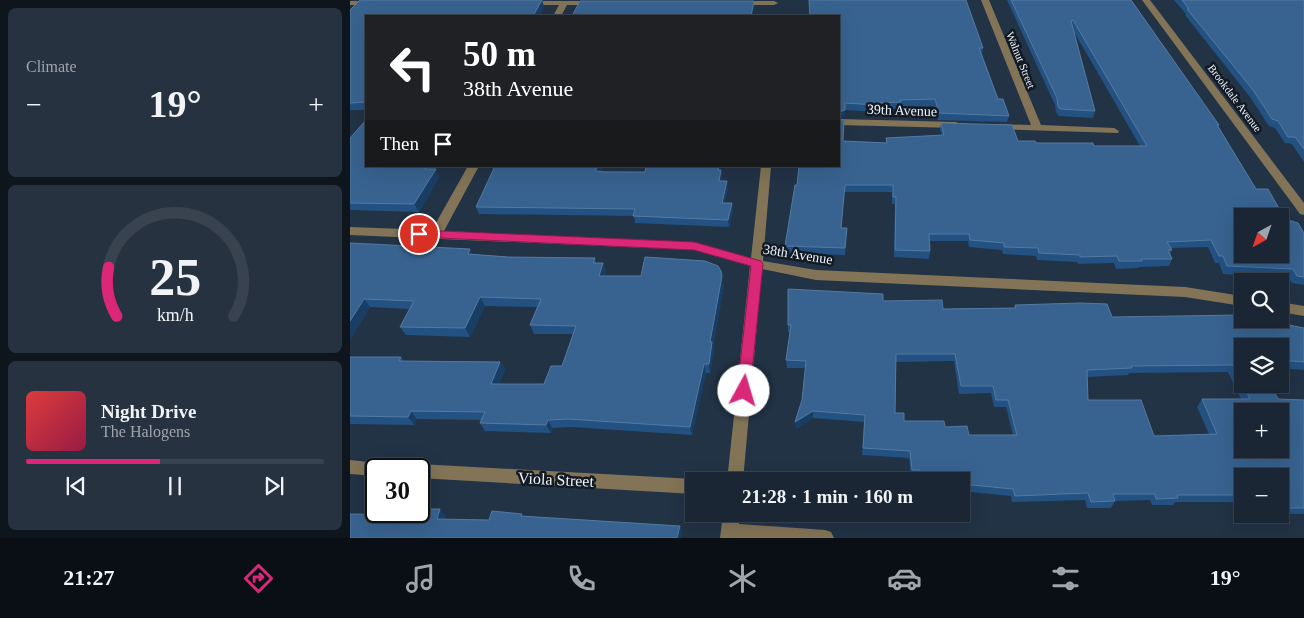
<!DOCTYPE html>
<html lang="en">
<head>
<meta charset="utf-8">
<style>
	:root { --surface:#1a2634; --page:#273240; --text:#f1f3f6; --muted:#9fa5ac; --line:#38434f; --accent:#db2777 }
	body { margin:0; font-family:"Times New Roman",serif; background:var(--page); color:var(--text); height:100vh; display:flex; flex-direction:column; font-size:19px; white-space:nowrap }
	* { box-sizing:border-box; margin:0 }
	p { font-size:16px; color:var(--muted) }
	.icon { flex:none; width:28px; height:28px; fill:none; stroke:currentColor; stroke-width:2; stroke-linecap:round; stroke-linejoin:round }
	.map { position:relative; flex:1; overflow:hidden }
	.panel { display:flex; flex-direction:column; gap:8px; padding:8px; background:#0e151d; width:350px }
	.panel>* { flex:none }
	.top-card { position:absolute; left:15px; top:15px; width:475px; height:152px; border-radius:0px; box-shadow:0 5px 20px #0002,0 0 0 1px var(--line); background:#202124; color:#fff; overflow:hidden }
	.needle { width:32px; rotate:220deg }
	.tools { position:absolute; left:884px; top:208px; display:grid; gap:10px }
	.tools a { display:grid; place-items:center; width:55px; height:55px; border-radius:0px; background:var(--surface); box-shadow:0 5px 20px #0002,0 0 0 1px var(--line); font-size:25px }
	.speed { position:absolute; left:15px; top:458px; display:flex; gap:10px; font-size:25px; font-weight:700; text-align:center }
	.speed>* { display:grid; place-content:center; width:65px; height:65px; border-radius:50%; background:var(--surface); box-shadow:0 5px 20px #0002,0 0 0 1px var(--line); line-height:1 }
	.speed .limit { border:2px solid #111; border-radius:8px; background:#fff; color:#111 }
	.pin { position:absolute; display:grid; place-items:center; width:42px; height:42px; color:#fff; margin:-21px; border:2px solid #fff; border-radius:50%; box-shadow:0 1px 5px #0007 }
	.me { position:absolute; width:55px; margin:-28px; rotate:6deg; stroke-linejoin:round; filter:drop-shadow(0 0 4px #0008) }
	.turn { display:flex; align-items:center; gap:18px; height:105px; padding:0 15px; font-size:22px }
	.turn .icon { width:65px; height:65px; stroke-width:2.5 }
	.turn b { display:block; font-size:35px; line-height:42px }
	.then { display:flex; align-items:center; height:48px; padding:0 15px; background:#0003; gap:10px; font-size:19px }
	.big { font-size:38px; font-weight:600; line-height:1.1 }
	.panel .card { flex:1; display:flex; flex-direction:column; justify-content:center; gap:8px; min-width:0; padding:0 18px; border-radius:8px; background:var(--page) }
	.panel .dial { align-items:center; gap:0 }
	.dial svg { height:130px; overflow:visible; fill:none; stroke:var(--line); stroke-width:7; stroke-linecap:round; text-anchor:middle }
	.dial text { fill:var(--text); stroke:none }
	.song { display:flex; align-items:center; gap:15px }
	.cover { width:60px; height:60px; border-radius:8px; background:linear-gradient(135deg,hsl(0 70% 55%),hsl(340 70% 35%)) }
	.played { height:5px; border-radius:2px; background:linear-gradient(90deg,var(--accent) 45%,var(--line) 45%) }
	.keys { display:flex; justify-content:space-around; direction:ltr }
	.heat { display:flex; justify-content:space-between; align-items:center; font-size:28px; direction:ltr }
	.trip { position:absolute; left:335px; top:472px; width:285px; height:50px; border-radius:0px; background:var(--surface); box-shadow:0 5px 20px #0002,0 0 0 1px var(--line); font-weight:600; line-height:50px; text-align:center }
	.tabs { display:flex; height:80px; justify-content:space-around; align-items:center; background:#0a0f15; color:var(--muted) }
	.tabs .icon { width:35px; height:35px }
	.tabs .active { color:var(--accent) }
	.tabs b { font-size:22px; color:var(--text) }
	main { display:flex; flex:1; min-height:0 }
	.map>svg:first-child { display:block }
</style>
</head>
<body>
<main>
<section class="panel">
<div class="card"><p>Climate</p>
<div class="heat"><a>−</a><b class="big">19°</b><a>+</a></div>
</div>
<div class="card dial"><svg viewBox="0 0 100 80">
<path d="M14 69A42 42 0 1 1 86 69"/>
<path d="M14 69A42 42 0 0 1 9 39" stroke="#db2777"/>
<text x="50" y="56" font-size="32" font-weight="700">25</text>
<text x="50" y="72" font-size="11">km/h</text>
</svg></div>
<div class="card">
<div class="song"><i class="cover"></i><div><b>Night Drive</b><p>The Halogens</p></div></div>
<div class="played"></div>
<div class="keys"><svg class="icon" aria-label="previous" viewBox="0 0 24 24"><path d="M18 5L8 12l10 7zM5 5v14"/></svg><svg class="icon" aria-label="pause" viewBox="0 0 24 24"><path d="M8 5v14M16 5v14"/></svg><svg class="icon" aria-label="next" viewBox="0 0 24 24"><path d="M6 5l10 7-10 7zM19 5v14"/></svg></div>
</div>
</section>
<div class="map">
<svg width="954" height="538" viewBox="0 0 954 538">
	<rect width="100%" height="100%" fill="#223346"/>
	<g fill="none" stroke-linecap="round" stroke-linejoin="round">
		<g fill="#837457" fill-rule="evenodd">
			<polygon points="631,0 639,0 691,125 764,128 769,131 768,133 642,129 642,125 646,124 681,125"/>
			<polygon points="792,0 800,0 954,203 954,215 950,214"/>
			<polygon points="0,1 22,1 26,3 22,5 0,5"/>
			<polygon points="174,1 244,1 248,3 244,5 217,5 211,16 203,16 209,5 177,5 173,3"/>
			<polygon points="384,1 424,1 428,3 424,5 387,5 383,3"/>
			<polygon points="489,119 606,122 611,125 606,128 489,125"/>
			<polygon points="118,166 129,166 94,231 345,242 401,258 411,166 421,166 413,261 466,270 835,287 892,296 892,306 835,297 466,280 412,269 393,481 377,481 400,266 345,250 0,235 0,227 82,230"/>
			<polygon points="930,302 954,306 954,316 930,312"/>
			<polygon points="0,460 37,464 39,469 26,469 26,476 0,474"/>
			<polygon points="69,464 344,479 349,481 344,481 344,494 69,478 69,469 62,469 63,466"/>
			<polygon points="373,514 389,514 389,524 475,530 481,532 484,538 370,538"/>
		</g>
	</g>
	<g fill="#225182" fill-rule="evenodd">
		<polygon points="192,0 194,7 189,16 16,16 16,110 0,110 0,10"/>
		<polygon points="459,0 633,48 632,54 648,99 659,116 657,122 588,120 584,106 550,107 550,109 526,110 526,112 495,110 495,117"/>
		<polygon points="657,0 781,0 869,125 869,127 906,189 935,219 954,233 954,285 942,283 938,277 873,274 869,263 865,263 858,247 821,248 822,250 820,255 822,259 819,266 789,267 788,268 766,269 764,263 728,264 727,262 687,260 686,256 653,254 652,250 619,247 618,241 580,241 580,251 579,259 544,257 545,204 542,204 542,192 494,192 491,228 497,228 495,255 436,253 435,246 447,185 494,141 536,143 536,138 592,135 590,130 591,123 668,141 686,143 744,146 790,146 723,30 745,111 743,118 709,116 706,112 705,105"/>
		<polygon points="824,0 954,0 954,162 942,144 935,143 925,128 919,126 900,97 835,15 836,14"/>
		<polygon points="0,138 16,166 86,166 84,169 89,177 69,212 0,210"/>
		<polygon points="370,170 371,170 372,177 371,181 378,188 374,203 383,210 379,227 285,223 284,216 129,214 126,207 251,171 295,172"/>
		<polygon points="0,243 158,257 245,258 246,263 253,263 256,272 255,276 374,285 363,345 364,351 360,373 356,373 342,435 222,427 202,428 201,433 135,431 130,423 131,420 67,419 64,425 0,424 0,357 51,357 53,361 150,362 155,370 149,384 194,384 212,366 223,334 184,334 180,325 187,307 135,306 120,337 56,335 50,327 59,309 20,307 0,340"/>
		<path d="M533,301l60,8 71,-1 1,-3 97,12 192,11v42l-24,-2v-22h-38l36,53 26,1v114h-36h12v-38h-38v26h-67l-2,3h-21l-2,-5 -35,1 -4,7h-24l-2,-8 -73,2 -1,-6 -50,-5v-10h-42l-1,-5 -7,1 -2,-19 -47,-3 2,-33 -51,-4 -17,11 6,-29 4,-32h-19l-1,-8 4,-28h-2v-7zM604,361l5,33 32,-1 3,14h12l7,28h-44l-24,-8 -41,-6 -9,-8 1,-51zM878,372l13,27h-39l-5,8 12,27 -55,2 -66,-36 -1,-23 41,-2 1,-2z"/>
	</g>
	<g fill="#193e65">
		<polygon points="192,0 194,7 189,16 183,16"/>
		<polygon points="404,1 404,7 402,16 401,16"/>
		<polygon points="495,110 495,117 489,119 489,112"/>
		<polygon points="77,166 86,166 79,177 75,169"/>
		<polygon points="248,166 254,166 247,178 245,171"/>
		<polygon points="86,169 89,177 69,212 64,204"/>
		<polygon points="371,170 372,177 370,188 369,181"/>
		<polygon points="377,181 378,188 373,210 372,203"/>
		<polygon points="382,203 383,210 379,227 378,220"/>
		<polygon points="120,249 125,258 118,254"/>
		<polygon points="253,263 256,272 252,285 249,276"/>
		<polygon points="372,276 374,285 363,345 364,351 360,373 359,364 360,342"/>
		<polygon points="130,297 135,306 120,337 115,328"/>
		<polygon points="14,299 20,307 0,340 0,321"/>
		<polygon points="150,362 155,370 146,392 141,384"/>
		<polygon points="354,364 356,373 342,435 340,427"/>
		<polygon points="61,411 67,419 64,425 58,417"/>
		<polygon points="463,411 463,418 446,429 445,422"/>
		<polygon points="198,420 202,428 201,433 196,425"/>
		<polygon points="90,509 96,516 92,525 87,519"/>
		<polygon points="330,526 332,533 331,538 327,538"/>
	</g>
	<g fill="#386390" stroke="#547aa1" fill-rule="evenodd">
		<polygon points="10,0 192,0 183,16 16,16 16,102 0,103 0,10"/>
		<polygon points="459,0 616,0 633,48 629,48 648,99 653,99 659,116 589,113 585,99 550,100 551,102 526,103 526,105 495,103 495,110 489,112 489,16 460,16"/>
		<path d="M661,0h120l88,125h-2l39,64h12l17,30 13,4 6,10v44l-7,-1 -4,-7 -66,-3 -4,-10h-4l-8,-16 -44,2 5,8h-4l4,9h-31l1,2h-23l-2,-5 -37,1v-2l-41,-2 -1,-5 -34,-1v-4l-34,-3 -1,-6h-40l1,17 -35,-1 1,-53h-3v-12h-48l-4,43h6l-2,20 -60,-2 10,-61h2l2,-19h40v-46h5l-1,21 44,2 -1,-5 58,-3 -3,-12 71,2 6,16h17l1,2h57l1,3h53l-74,-126 -2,1 24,90 -35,-2 -2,-3 -1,-8zM892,216h38v38h-38z"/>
		<polygon points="832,0 954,0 954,149 945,137 938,137 928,121 922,119 903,90 837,9 839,9"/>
		<polygon points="230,1 404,1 401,16 222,16"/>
		<polygon points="16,120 16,166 77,166 75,169 86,169 64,204 0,203 0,138"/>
		<polygon points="145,166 248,166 245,171 256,172 295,172 296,166 369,166 368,170 371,170 369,181 377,181 372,203 382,203 378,220 283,216 285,209 126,207"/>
		<polygon points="0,243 120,249 118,254 158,257 245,258 243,263 253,263 249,276 291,276 295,257 355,261 368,266 371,271 372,276 360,342 362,342 359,364 354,364 340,427 218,419 198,420 196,425 130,423 135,412 61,411 58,417 0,416 0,357 51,357 49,361 150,362 141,384 194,384 201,366 212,366 226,326 180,325 191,299 130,297 115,328 50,327 64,301 14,299 0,321"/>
		<path d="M438,289l95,5v7l59,-1 1,9 73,-1 -1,-3 65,-2 27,1 5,13 128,-2 2,1v3h16l46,9v34l-24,-2v-14h-38v38h28l8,15 26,1v108h-24v-32h-38v19h-65l1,3 -22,1 -1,-5h-42l2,7 -24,1 -3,-9 -73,3 -2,-7 -52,-5v-3h-40l-1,-11h-8l-2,-19 -47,-3 2,-33 -52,-4 -18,11 7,-22 4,-39 -20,-1 5,-35h-3zM546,354h59l6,32h32l3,14h12l9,35h-48l-2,-9 -22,1 -1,-6h-40v-8h-9zM883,365l17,34h-48l15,35 -63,2 -13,-36h-53l-1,-30 45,-2 -1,-2zM892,411h38v38h-38z"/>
		<polygon points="69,509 90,509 87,519 139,520 142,511 172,514 171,516 330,526 327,538 0,538 0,514 65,515 67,511 69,511"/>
	</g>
	<polygon fill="#db2777" stroke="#8e194d" points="69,230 344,242 411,261 413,264 400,391 398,395 389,395 387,391 401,266 344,250 69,237 63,234"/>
	<g text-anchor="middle" stroke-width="5" stroke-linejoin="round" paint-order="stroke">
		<g font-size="11" fill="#ecf4fe" stroke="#131a23">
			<text transform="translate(671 60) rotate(68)" y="4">Walnut Street</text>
			<text transform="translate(885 98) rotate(53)" y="4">Brookdale Avenue</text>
		</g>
		<g font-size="14" fill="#ecf4fe" stroke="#131a23">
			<text transform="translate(552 110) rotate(2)" y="5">39th Avenue</text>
			<text transform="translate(448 254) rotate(9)" y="5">38th Avenue</text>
		</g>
		<g font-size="16" fill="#ecf4fe" stroke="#131a23">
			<text transform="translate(206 479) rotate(3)" y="6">Viola Street</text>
		</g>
	</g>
</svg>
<div class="tools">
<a><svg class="needle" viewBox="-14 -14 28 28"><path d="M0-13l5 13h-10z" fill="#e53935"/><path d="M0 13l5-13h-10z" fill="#9fa5ac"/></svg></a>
<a><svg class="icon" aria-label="search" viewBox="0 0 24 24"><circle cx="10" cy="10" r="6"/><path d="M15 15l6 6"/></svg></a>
<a><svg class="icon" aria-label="layers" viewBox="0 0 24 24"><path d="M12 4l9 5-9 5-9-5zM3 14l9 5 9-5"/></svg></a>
<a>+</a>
<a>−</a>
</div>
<div class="speed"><div class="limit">30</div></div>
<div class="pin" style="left:69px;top:234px;background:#d93025"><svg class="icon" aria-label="arrive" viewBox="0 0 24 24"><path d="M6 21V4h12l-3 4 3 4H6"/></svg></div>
<svg class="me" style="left:394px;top:391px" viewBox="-20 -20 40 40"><circle r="19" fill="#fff"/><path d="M0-13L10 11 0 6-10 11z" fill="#db2777"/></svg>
<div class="trip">21:28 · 1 min · 160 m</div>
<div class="top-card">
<div class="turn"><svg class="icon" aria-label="left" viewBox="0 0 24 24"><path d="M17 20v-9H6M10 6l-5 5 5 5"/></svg><div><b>50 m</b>38th Avenue</div></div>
<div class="then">Then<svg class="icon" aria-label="arrive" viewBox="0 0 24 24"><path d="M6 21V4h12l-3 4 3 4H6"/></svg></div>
</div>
</div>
</main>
<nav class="tabs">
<b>21:27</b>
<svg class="icon active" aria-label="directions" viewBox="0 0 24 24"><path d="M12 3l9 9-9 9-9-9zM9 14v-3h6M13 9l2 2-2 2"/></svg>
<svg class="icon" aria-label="music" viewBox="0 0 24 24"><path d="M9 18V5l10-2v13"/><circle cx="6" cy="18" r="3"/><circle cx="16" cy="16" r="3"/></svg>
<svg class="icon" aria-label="phone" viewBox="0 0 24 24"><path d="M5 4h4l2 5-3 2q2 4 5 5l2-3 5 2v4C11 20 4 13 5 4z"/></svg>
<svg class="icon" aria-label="climate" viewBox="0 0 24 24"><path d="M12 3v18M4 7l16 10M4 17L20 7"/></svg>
<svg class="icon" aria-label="car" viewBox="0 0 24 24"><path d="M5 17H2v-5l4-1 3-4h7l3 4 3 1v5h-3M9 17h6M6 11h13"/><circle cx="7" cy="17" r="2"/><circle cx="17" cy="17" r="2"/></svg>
<svg class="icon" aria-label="filters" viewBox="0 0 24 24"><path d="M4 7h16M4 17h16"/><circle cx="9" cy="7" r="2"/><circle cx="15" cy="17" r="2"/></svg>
<b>19°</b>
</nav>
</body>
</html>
